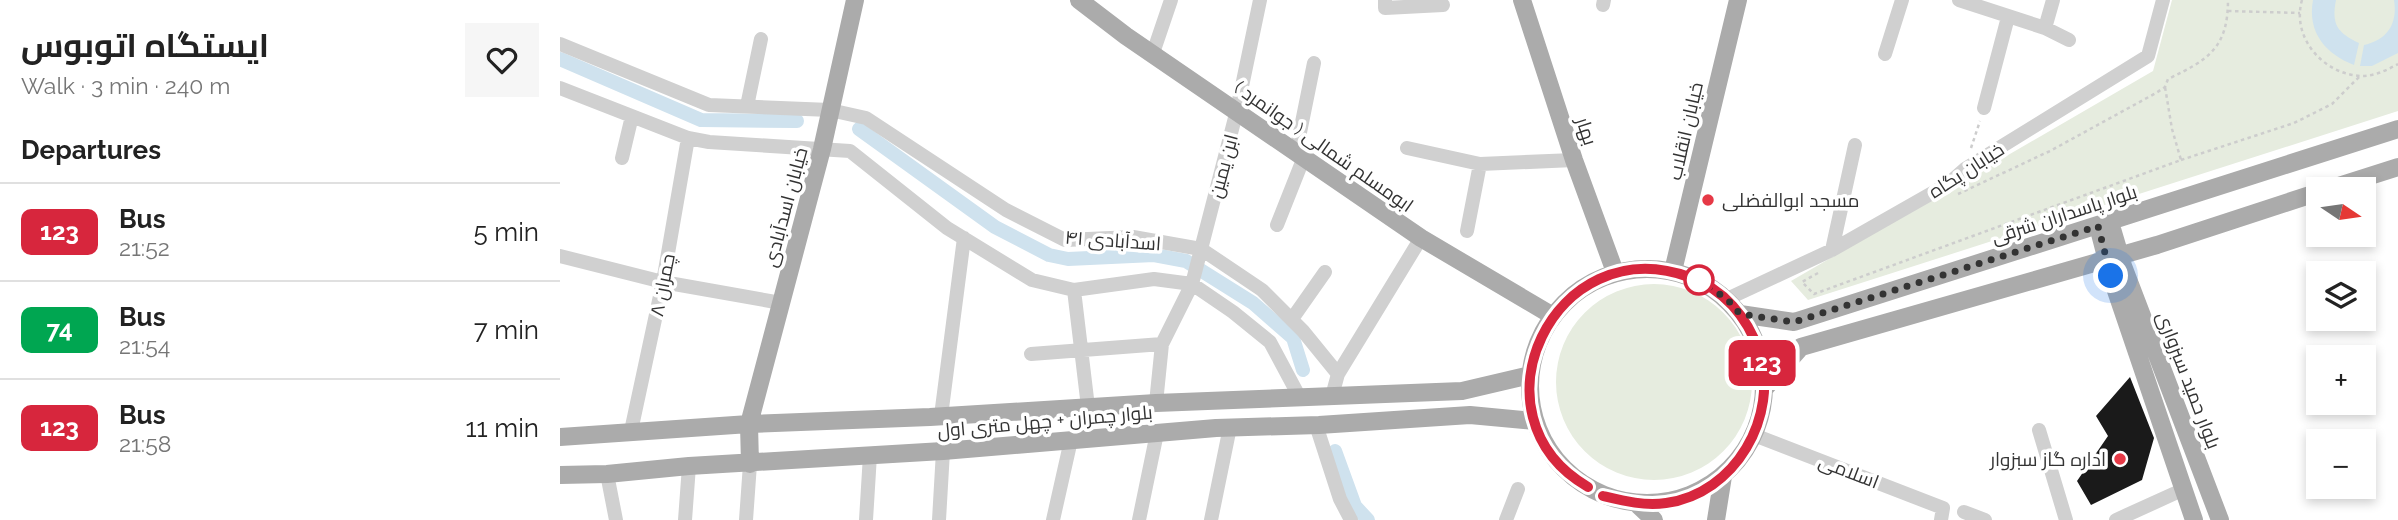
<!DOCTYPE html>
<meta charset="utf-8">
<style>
:root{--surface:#fff;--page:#f6f6f6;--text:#222;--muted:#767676;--line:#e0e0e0}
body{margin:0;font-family:Raleway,Cairo,sans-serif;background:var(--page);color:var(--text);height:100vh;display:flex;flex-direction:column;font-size:26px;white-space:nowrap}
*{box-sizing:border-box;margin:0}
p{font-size:23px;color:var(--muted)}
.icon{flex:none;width:38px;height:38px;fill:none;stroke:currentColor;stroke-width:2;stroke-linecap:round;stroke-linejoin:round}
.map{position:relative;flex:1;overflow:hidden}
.sheet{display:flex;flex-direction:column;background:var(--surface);width:560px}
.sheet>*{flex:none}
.badge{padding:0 14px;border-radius:10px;font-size:24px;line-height:46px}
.needle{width:46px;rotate:103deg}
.fabs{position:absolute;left:1746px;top:177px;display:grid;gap:14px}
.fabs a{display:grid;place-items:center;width:70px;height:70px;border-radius:0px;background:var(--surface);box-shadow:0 4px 10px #0003;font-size:35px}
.you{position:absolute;width:35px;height:35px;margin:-18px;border:5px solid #fff;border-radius:50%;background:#1a73e8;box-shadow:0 0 0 10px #1a73e833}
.map>.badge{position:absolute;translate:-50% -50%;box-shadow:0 0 0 4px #fff}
h2{padding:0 21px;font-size:26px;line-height:63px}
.round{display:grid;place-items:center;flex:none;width:74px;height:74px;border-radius:0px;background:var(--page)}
.overview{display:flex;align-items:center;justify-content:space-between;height:119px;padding:0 21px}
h1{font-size:33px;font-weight:700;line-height:52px}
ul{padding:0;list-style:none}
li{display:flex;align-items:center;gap:21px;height:98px;padding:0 21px;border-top:2px solid var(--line)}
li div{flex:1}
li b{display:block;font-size:26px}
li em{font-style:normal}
li .badge{min-width:77px;font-weight:700;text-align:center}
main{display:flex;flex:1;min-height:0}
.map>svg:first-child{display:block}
.green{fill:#e6ecdf}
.water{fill:#cfe2ee}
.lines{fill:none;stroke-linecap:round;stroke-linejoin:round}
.canal{stroke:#cfe2ee;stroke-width:14}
.building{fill:#1a1a1a}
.path{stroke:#cdcdcd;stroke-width:2.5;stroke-dasharray:3.5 3.5;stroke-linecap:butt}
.minor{stroke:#d0d0d0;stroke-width:14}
.major{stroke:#ababab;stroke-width:18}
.line-casing{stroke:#fff;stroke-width:16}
.line{stroke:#d7263d;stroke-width:10}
.walk{stroke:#333;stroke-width:7;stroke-dasharray:0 12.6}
.poi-dot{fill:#e63946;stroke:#fff;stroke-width:2.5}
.stop-dot{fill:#fff;stroke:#d7263d;stroke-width:3.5}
.labels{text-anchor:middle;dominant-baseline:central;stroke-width:7;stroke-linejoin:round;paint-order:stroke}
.street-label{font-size:19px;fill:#333;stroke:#fff}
.poi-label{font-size:19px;fill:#333;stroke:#fff;text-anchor:start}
</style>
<main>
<section class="sheet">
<div class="overview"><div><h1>ایستگاه اتوبوس</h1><p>Walk · 3 min · 240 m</p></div><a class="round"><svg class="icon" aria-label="heart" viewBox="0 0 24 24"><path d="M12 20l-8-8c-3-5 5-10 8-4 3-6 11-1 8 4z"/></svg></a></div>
<h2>Departures</h2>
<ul>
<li><span class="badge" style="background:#d7263d;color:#fff">123</span><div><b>Bus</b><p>21:52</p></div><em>5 min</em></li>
<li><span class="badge" style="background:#00a651;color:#fff">74</span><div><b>Bus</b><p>21:54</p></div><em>7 min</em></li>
<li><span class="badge" style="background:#d7263d;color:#fff">123</span><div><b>Bus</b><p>21:58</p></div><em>11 min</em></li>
</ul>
</section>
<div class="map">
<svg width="1838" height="520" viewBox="0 0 1838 520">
<rect width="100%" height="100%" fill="#fff"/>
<!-- green -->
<path class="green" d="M 1612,0 L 1838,0 L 1838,111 L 1248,300 L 1231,281 L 1593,71 Z
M996 382a98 98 0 1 1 196 0a98 98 0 1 1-196 0Z"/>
<!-- water -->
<path class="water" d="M 1753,0 L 1776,0 C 1771,25 1778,33 1799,43 L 1794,65 C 1766,54 1747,33 1753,0 Z
M 1834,0 L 1838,0 L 1838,53 L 1812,66 L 1800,66 L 1804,45 C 1827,40 1838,24 1834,0 Z"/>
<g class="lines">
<!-- canal -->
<path class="canal" d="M 0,59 L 141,120 L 237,121
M 299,129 L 435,227 L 489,255 L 508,259 L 594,255 L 626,261 L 693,303 L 733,338 L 743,370
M 775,451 L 795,506 L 808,520"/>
</g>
<!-- building -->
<path class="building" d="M 1570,377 L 1594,438 L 1582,480 L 1531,505 L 1517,481 L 1548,436 L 1536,416 Z"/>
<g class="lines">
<!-- path -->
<path class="path" d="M 1742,0 C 1731,38 1764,75 1802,76 C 1815,76 1827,70 1838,64
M 1668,11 L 1740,13
M 1411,148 L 1420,121
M 1621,160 L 1734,123 L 1772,104 L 1801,75
M 1398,194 L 1490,151 L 1596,93 L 1605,87 L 1608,79 C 1648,60 1668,48 1668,0
M 1258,273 L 1242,282 L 1254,294 L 1621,160 L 1612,129 L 1605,87"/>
<!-- minor -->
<path class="minor" d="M 825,0 L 825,8 L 883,5
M 1399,0 L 1485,28 L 1509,40
M 1043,5 L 1044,0
M 1485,28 L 1493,0
M 0,44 L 149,105 L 270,110 L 306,118 L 446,210 L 505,240 L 573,237 L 641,249 L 702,290 L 743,331 L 778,374
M 593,53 L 611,0
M 1325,54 L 1342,0
M 0,88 L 128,138 L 149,142 L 290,151 L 387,228 L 472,280 L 514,290 L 594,279 L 632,284 L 673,312 L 710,342 L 740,398
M 187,106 L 201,39
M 1424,108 L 1448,17
M 847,148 L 920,164 L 1014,160
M 736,152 L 754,63
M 62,158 L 72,116
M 717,225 L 744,157
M 907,231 L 920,164
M 1272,250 L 1295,145
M 0,256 L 103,282 L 221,303
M 514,290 L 528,407
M 1167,299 L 1272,250 L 1388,184 L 1405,169 L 1588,56 L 1603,0
M 732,319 L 765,272
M 471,354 L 602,344
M 772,396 L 778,374 L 861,238
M 596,403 L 602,344 L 632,284 L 677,110 L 700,0
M 381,416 L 404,238
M 756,425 L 780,499 L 791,520
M 1479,430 L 1506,520
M 71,431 L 103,282 L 128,138
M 1194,435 L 1383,508 L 1381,520
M 47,474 L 56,520
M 1404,512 L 1425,520
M 125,520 L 129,466
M 186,520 L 190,464
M 306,520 L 310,455
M 379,520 L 383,451
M 493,520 L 511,440
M 579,520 L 597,433
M 651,520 L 670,427
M 946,520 L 958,489
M 1556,520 L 1622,490"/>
<!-- major -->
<path class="major" d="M 519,0 L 566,36 L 861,238 L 993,316
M 962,0 L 1014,160 L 1055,272
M 1769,189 L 1838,167
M 1550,222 L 1563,266 L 1660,520
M 1538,226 L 1551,276 L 1634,520
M970 386a117 117 0 1 1 234 0a117 117 0 1 1-234 0Z
M 1113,271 L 1178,0
M 1180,314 L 1234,322 L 1838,129
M 1205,388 L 1241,347 L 1597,245 L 1759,192
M 0,437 L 189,424 L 370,417 L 596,403 L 902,391 L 970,375
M 190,464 L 189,424 L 262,149 L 295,0
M 0,475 L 47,474 L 129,466 L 383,451 L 656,428 L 759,425 L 910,415 L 974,421
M 1077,504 L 1094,520
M 1156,520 L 1163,476"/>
</g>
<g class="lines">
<!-- line casing -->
<g class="line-casing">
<path id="line" d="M 1028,487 C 905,416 994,228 1129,277 C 1164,289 1187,317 1199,351 C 1220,416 1175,494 1106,503 C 1084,506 1064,501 1043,496"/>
</g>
<!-- line -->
<use href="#line" class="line"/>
<!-- walk -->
<path class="walk" d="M 1139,280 L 1167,299 L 1180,314 L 1234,322 L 1538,226 L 1551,276"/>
</g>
<!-- markers -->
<g class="poi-dot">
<circle cx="1148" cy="200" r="7"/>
<circle cx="1560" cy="459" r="7"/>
</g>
<circle class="stop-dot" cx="1139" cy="280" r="14"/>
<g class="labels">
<!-- street labels -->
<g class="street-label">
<text transform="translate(1027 131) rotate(72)">بهار</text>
<text transform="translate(1125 131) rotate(-77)">خیابان انقلاب</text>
<text transform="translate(764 146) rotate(35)">ابومسلم شمالی ( جوانمرد )</text>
<text transform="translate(663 166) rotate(-75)">ابن یمین</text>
<text transform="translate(1406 170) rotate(-33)">خیابان پگاه</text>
<text transform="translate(225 207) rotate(-75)">خیابان اسدآبادی</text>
<text transform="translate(1504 214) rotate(-18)">بلوار پاسداران شرقی</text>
<text transform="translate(553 240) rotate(4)">اسدآبادی ۴۱</text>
<text transform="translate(102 285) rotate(-79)">چمران ۸</text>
<text transform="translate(1629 380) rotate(69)">بلوار حمید سبزواری</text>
<text transform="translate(485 421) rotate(-5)">بلوار چمران + چهل متری اول</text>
<text transform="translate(1289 471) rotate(21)">اسلامی</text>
</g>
<!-- poi labels -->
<g class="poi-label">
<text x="1162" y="200">مسجد ابوالفضلی</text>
<text x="1546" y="459" text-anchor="end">اداره گاز سبزوار</text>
</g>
</g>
</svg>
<div class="fabs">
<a><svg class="needle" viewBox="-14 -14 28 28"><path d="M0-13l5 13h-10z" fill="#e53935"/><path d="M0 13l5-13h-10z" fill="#767676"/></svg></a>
<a><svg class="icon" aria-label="layers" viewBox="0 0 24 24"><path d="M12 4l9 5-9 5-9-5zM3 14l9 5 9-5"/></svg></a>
<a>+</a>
<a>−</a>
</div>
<div class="you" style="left:1551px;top:276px"></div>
<b class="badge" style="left:1202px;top:363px;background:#d7263d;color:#fff">123</b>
</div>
</main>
